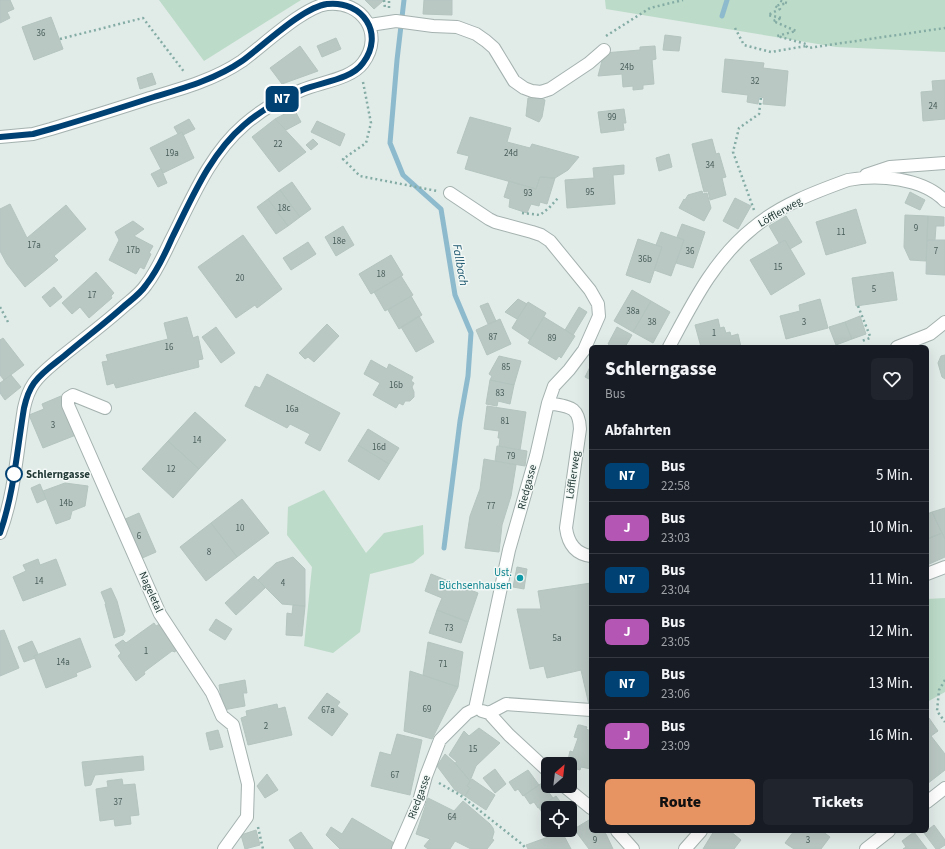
<!DOCTYPE html>
<html lang="de">
<meta charset="utf-8">
<style>
:root{--surface:#171b24;--page:#20242c;--text:#f1f3f6;--muted:#9ea1a6;--line:#363941;--accent:#e89462}
body{margin:0;font-family:"Source Sans 3",sans-serif;background:var(--page);color:var(--text);height:100vh;display:flex;flex-direction:column;font-size:15px;white-space:nowrap}
*{box-sizing:border-box;margin:0}
p{font-size:13px;color:var(--muted)}
.icon{flex:none;width:22px;height:22px;fill:none;stroke:currentColor;stroke-width:2;stroke-linecap:round;stroke-linejoin:round}
.map{position:relative;flex:1;overflow:hidden}
.sheet{position:absolute;left:589px;top:345px;width:340px;height:488px;display:flex;flex-direction:column;background:var(--surface);border-radius:6px;box-shadow:0 4px 16px #0002}
.sheet>*{flex:none}
.badge{padding:0 8px;border-radius:6px;font-size:14px;line-height:26px}
.needle{width:26px;rotate:28deg}
.controls{position:absolute;left:541px;top:757px;display:grid;gap:8px}
.controls a{display:grid;place-items:center;width:36px;height:36px;border-radius:6px;background:var(--surface);box-shadow:0 4px 16px #0002;font-size:20px}
.map>.badge{position:absolute;translate:-50% -50%;box-shadow:0 0 0 2px #fff}
h2{padding:0 16px;font-size:15px;line-height:36px}
.round{display:grid;place-items:center;flex:none;width:42px;height:42px;border-radius:6px;background:var(--page)}
.headline{display:flex;align-items:center;justify-content:space-between;height:68px;padding:0 16px}
h1{font-size:19px;font-weight:800;line-height:30px}
.cta{display:flex;gap:8px;margin-top:auto;padding:8px 16px}
.cta a{flex:1;height:46px;border-radius:6px;background:var(--accent);color:#111;font-size:16px;font-weight:800;line-height:46px;text-align:center}
.cta a+a{background:var(--page);color:var(--text)}
ul{padding:0;list-style:none}
li{display:flex;align-items:center;gap:12px;height:52px;padding:0 16px;border-top:1px solid var(--line)}
li div{flex:1}
li b{display:block;font-size:15px}
li em{font-style:normal}
li .badge{min-width:44px;font-weight:700;text-align:center}
.map>svg:first-child{display:block}
.green{fill:#bcdbc8}
.lines{fill:none;stroke-linecap:round;stroke-linejoin:round}
.stream{stroke:#8dbacc;stroke-width:5}
.building{fill:#bac8c4;stroke:#b4c4bf}
.minor-casing{stroke:#a4b2af;stroke-width:14}
.path{stroke:#84aca5;stroke-width:2.5;stroke-dasharray:2 3;stroke-linecap:butt}
.minor{stroke:#fff;stroke-width:12}
.line-casing{stroke:#fff;stroke-width:9}
.line{stroke:#004173;stroke-width:6}
.stop-dot{fill:#fff;stroke:#004173;stroke-width:2}
.culture-dot{fill:#0f9aa8;stroke:#f2f8f5;stroke-width:1.5}
.labels{text-anchor:middle;dominant-baseline:central;stroke-width:3;stroke-linejoin:round;paint-order:stroke}
.number-label{font-size:9px;fill:#495e5a}
.street-label{font-size:11px;fill:#233a37;stroke:#f2f8f5}
.stop-label{font-size:11px;font-weight:bold;fill:#233a37;stroke:#f2f8f5;text-anchor:start}
.culture-label{font-size:11px;fill:#0d838f;stroke:#f2f8f5;text-anchor:end}
.water-label{font-size:12px;font-style:italic;fill:#215a72;stroke:#f2f8f5}
</style>
<div class="map">
<svg width="945" height="849" viewBox="0 0 945 849">
<rect width="100%" height="100%" fill="#e1ebe8"/>
<!-- green -->
<path class="green" d="M 159,0 L 301,0 L 204,61 Z
M 605,0 L 945,0 L 945,52 L 836,47 L 606,9 Z
M 324,490 L 366,553 L 384,533 L 423,525 L 424,554 L 413,563 L 370,574 L 360,632 L 333,653 L 304,646 L 312,567 L 287,535 L 288,507 Z
M 945,598 L 945,692 L 927,702 L 927,599 Z"/>
<g class="lines">
<!-- stream -->
<path class="stream" d="M 404,0 L 397,60 L 390,143 L 403,175 L 441,209 L 455,295 L 471,333 L 468,376 L 460,421 L 444,548
M 722,16 L 727,0"/>
</g>
<!-- building -->
<path class="building" d="M 0,0 L 10,0 L 14,9 L 7,12 L 10,18 L 0,23 Z
M 365,0 L 382,0 L 383,1 L 374,9 Z
M 424,0 L 452,0 L 452,15 L 423,14 Z
M 51,17 L 63,49 L 34,60 L 22,27 Z
M 665,35 L 681,37 L 679,51 L 663,50 Z
M 336,38 L 341,49 L 322,57 L 317,46 Z
M 300,46 L 318,71 L 282,84 L 270,68 Z
M 655,46 L 656,59 L 652,60 L 654,84 L 643,85 L 643,89 L 633,90 L 633,86 L 623,87 L 622,74 L 598,76 L 604,53 L 640,50 L 640,47 Z
M 725,59 L 764,63 L 763,68 L 788,71 L 785,106 L 763,104 L 764,98 L 761,97 L 759,97 L 758,104 L 747,102 L 748,95 L 722,92 Z
M 152,73 L 156,84 L 140,89 L 137,78 Z
M 945,80 L 945,119 L 923,121 L 921,92 L 933,91 L 932,81 Z
M 542,97 L 542,99 L 545,100 L 542,117 L 539,122 L 526,116 L 528,98 Z
M 294,109 L 301,122 L 286,130 L 275,119 Z
M 624,109 L 626,123 L 623,123 L 624,130 L 601,133 L 598,112 Z
M 470,117 L 511,128 L 507,142 L 530,148 L 532,144 L 579,157 L 568,170 L 555,178 L 540,177 L 536,189 L 465,169 L 469,156 L 457,153 Z
M 189,119 L 195,129 L 183,135 L 182,132 L 178,134 L 174,127 Z
M 275,119 L 306,152 L 279,172 L 252,137 Z
M 317,121 L 345,134 L 340,146 L 311,132 Z
M 182,132 L 194,158 L 163,173 L 150,148 Z
M 313,139 L 318,144 L 311,150 L 306,145 Z
M 712,139 L 716,154 L 719,153 L 726,177 L 722,178 L 726,195 L 710,200 L 708,191 L 704,192 L 692,144 Z
M 669,154 L 672,167 L 659,171 L 656,158 Z
M 624,165 L 624,174 L 613,175 L 615,204 L 567,208 L 565,180 L 594,178 L 593,168 Z
M 161,169 L 167,183 L 158,187 L 151,174 Z
M 540,177 L 555,178 L 547,204 L 540,202 L 539,206 L 531,204 L 527,213 L 509,207 L 510,199 L 504,197 L 509,181 L 536,189 Z
M 292,182 L 311,209 L 300,217 L 280,190 Z
M 280,190 L 300,217 L 288,226 L 268,199 Z
M 702,191 L 703,194 L 707,193 L 711,208 L 704,221 L 679,208 L 684,199 L 685,200 L 688,195 Z
M 910,192 L 925,200 L 920,210 L 905,203 Z
M 735,198 L 751,206 L 738,229 L 723,221 Z
M 268,199 L 288,226 L 276,234 L 257,207 Z
M 10,204 L 27,238 L 66,205 L 86,229 L 54,256 L 58,260 L 25,287 L 7,264 L 0,251 L 0,209 Z
M 856,209 L 866,243 L 826,255 L 816,222 Z
M 905,215 L 928,216 L 926,261 L 910,260 L 904,247 Z
M 786,216 L 802,242 L 790,249 L 785,240 L 779,243 L 769,226 Z
M 928,216 L 944,217 L 944,226 L 936,226 L 935,240 L 927,240 Z
M 133,221 L 144,229 L 134,236 L 153,246 L 149,253 L 151,254 L 144,269 L 140,267 L 136,274 L 109,260 L 119,240 L 115,232 Z
M 682,224 L 705,232 L 693,268 L 676,263 L 684,240 L 677,237 Z
M 343,226 L 354,245 L 336,256 L 325,237 Z
M 661,232 L 684,240 L 671,276 L 654,270 L 662,247 L 656,245 Z
M 243,235 L 282,289 L 257,308 L 255,305 L 236,318 L 198,267 Z
M 638,239 L 662,247 L 650,283 L 626,275 Z
M 785,240 L 805,274 L 771,295 L 750,260 Z
M 927,240 L 945,240 L 945,275 L 926,274 Z
M 308,242 L 316,254 L 291,270 L 283,258 Z
M 391,255 L 403,275 L 371,294 L 359,274 Z
M 96,272 L 114,293 L 111,296 L 112,298 L 89,318 L 80,307 L 72,314 L 62,303 Z
M 893,272 L 897,300 L 856,306 L 852,278 Z
M 401,276 L 413,295 L 385,311 L 374,292 Z
M 54,287 L 62,297 L 50,307 L 42,297 Z
M 632,290 L 651,301 L 633,332 L 614,321 Z
M 411,296 L 422,315 L 399,329 L 388,310 Z
M 518,299 L 527,304 L 517,319 L 505,312 Z
M 820,299 L 828,328 L 786,339 L 780,316 L 800,311 L 799,305 Z
M 651,301 L 670,312 L 653,343 L 633,332 Z
M 528,302 L 546,313 L 530,340 L 512,328 Z
M 488,303 L 496,321 L 488,324 L 480,306 Z
M 579,307 L 587,312 L 573,335 L 565,330 Z
M 419,316 L 434,342 L 416,352 L 401,327 Z
M 860,316 L 866,334 L 852,339 L 845,322 Z
M 187,317 L 193,338 L 198,336 L 203,359 L 198,360 L 199,367 L 116,388 L 114,383 L 107,385 L 102,362 L 108,361 L 106,355 L 168,339 L 164,323 Z
M 544,317 L 575,336 L 561,358 L 559,356 L 556,360 L 528,343 Z
M 500,319 L 511,344 L 487,355 L 476,330 Z
M 718,319 L 720,328 L 724,327 L 726,333 L 730,332 L 731,336 L 738,334 L 741,347 L 701,347 L 695,325 Z
M 845,322 L 852,339 L 836,345 L 829,327 Z
M 327,324 L 339,336 L 314,362 L 308,357 L 305,359 L 299,353 Z
M 216,327 L 235,353 L 221,363 L 202,337 Z
M 617,327 L 632,335 L 625,347 L 613,347 L 608,344 Z
M 3,338 L 24,365 L 4,380 L 0,375 L 0,340 Z
M 945,355 L 945,379 L 942,377 L 938,363 L 941,356 Z
M 499,356 L 521,361 L 514,385 L 490,380 L 492,376 L 489,374 Z
M 371,360 L 387,369 L 389,364 L 413,377 L 411,381 L 414,383 L 412,387 L 414,392 L 414,397 L 410,401 L 405,401 L 403,405 L 399,403 L 396,408 L 373,395 L 380,383 L 364,374 Z
M 591,365 L 591,380 L 585,377 Z
M 267,374 L 340,413 L 320,451 L 305,443 L 310,434 L 290,424 L 287,428 L 245,406 L 255,386 L 260,388 Z
M 11,375 L 21,387 L 5,400 L 0,393 L 0,383 Z
M 490,380 L 514,385 L 510,404 L 498,401 L 497,406 L 486,404 Z
M 61,396 L 76,435 L 43,448 L 29,415 L 44,409 L 42,404 Z
M 487,406 L 526,412 L 520,450 L 499,446 L 500,438 L 498,438 L 499,431 L 484,429 Z
M 195,412 L 226,440 L 199,469 L 168,441 Z
M 368,429 L 399,448 L 389,464 L 358,445 Z
M 168,441 L 199,469 L 173,498 L 142,469 Z
M 358,445 L 389,464 L 379,480 L 348,461 Z
M 497,446 L 527,451 L 525,466 L 495,461 Z
M 484,459 L 516,465 L 511,496 L 502,525 L 499,552 L 465,548 L 470,516 L 480,489 Z
M 65,483 L 88,486 L 85,506 L 72,511 L 70,519 L 56,524 L 43,491 Z
M 40,484 L 46,499 L 37,503 L 31,488 Z
M 242,499 L 269,533 L 237,557 L 211,523 Z
M 945,508 L 945,539 L 932,512 Z
M 932,512 L 942,533 L 927,539 L 927,514 Z
M 139,513 L 156,552 L 140,559 L 123,520 Z
M 211,523 L 237,557 L 206,581 L 180,547 Z
M 942,533 L 945,539 L 945,557 L 927,565 L 927,539 Z
M 293,557 L 305,569 L 305,606 L 282,604 L 258,580 L 276,563 Z
M 38,559 L 40,565 L 56,559 L 66,585 L 23,601 L 13,577 L 26,571 L 23,565 Z
M 517,567 L 527,569 L 524,589 L 513,587 Z
M 431,574 L 478,593 L 468,622 L 437,610 L 442,598 L 425,591 Z
M 254,576 L 265,588 L 236,615 L 225,603 Z
M 591,583 L 591,705 L 589,705 L 581,670 L 547,678 L 544,666 L 530,669 L 517,609 L 541,609 L 538,591 Z
M 111,588 L 117,601 L 125,631 L 123,635 L 114,638 L 105,604 L 106,604 L 101,592 Z
M 293,605 L 305,606 L 302,636 L 286,635 L 287,613 L 292,614 Z
M 437,610 L 468,622 L 461,643 L 429,633 Z
M 216,619 L 232,629 L 225,640 L 209,630 Z
M 154,623 L 156,626 L 160,624 L 178,644 L 175,652 L 172,651 L 144,672 L 145,674 L 136,681 L 118,656 L 121,653 L 115,645 L 123,640 L 126,643 Z
M 4,630 L 19,668 L 0,676 L 0,631 Z
M 80,638 L 91,667 L 76,673 L 77,676 L 46,688 L 34,656 Z
M 32,641 L 38,654 L 34,656 L 35,658 L 24,662 L 18,647 Z
M 428,642 L 463,652 L 458,687 L 423,675 Z
M 410,671 L 458,687 L 432,739 L 404,731 Z
M 245,680 L 247,693 L 243,693 L 245,706 L 223,710 L 219,685 Z
M 327,693 L 340,702 L 337,706 L 348,714 L 332,736 L 308,718 Z
M 277,704 L 278,709 L 285,707 L 292,735 L 248,745 L 241,718 L 247,716 L 246,711 Z
M 929,718 L 938,731 L 931,736 L 945,754 L 945,770 L 927,784 L 927,720 Z
M 578,725 L 580,725 L 587,727 L 586,729 L 591,731 L 591,769 L 581,767 L 580,770 L 570,767 L 570,764 L 567,764 L 570,751 L 573,752 L 578,738 L 574,737 Z
M 479,728 L 500,743 L 476,766 L 470,781 L 455,763 L 457,762 L 449,755 L 464,731 L 469,736 Z
M 218,730 L 223,747 L 210,750 L 206,733 Z
M 397,734 L 422,740 L 410,795 L 371,786 L 380,752 L 391,755 Z
M 445,754 L 455,763 L 470,781 L 467,786 L 470,788 L 465,796 L 455,790 L 437,766 Z
M 143,756 L 144,770 L 95,775 L 91,785 L 85,786 L 82,762 Z
M 495,769 L 506,784 L 495,793 L 483,778 Z
M 528,770 L 539,785 L 523,796 L 518,789 L 515,791 L 509,782 Z
M 267,774 L 278,790 L 265,798 L 257,786 Z
M 122,779 L 123,785 L 135,784 L 139,815 L 130,816 L 131,824 L 115,826 L 114,819 L 100,821 L 96,789 L 108,787 L 107,781 Z
M 472,779 L 495,795 L 486,810 L 465,796 L 470,788 L 467,786 Z
M 542,783 L 553,798 L 538,808 L 534,802 L 530,804 L 524,795 Z
M 556,796 L 565,808 L 548,808 L 548,815 L 545,817 L 539,808 Z
M 428,798 L 454,811 L 463,801 L 490,824 L 493,828 L 494,832 L 492,839 L 494,840 L 487,849 L 471,849 L 455,841 L 450,849 L 428,849 L 424,846 L 430,839 L 416,834 Z
M 352,818 L 396,844 L 394,849 L 340,849 L 326,835 L 331,827 L 342,834 Z
M 589,820 L 591,822 L 591,831 L 602,831 L 606,834 L 613,849 L 589,849 L 574,829 Z
M 934,825 L 945,840 L 945,845 L 939,849 L 936,849 L 924,833 Z
M 256,830 L 260,845 L 245,849 L 241,835 Z
M 714,831 L 730,831 L 741,840 L 734,849 L 703,849 Z
M 794,831 L 822,831 L 830,837 L 821,849 L 794,849 L 785,843 Z
M 301,832 L 313,849 L 295,849 L 289,840 Z
M 562,832 L 571,849 L 528,849 L 526,845 Z
M 914,832 L 927,849 L 903,849 L 906,847 L 902,841 Z"/>
<g class="lines">
<!-- minor casing -->
<g class="minor-casing">
<path id="minor" d="M 370,25 L 396,21 L 433,26 L 457,27 L 476,34 L 486,41 L 494,48 L 514,81 L 524,88 L 532,91 L 541,92 L 550,89 L 589,63 L 604,50
M 0,137 L 33,134 L 51,129 C 84,119 117,109 150,98 C 181,89 214,80 242,61 C 263,46 303,7 327,4 C 362,0 385,34 363,63 C 351,79 321,82 302,90 C 282,98 261,110 244,125 C 209,155 191,201 170,242 C 163,257 156,272 146,285 C 140,294 131,300 123,307 C 103,325 81,341 60,358 C 51,366 41,373 34,383 C 29,390 26,399 24,408 C 17,450 15,493 0,533
M 866,175 L 890,167 L 945,163
M 450,193 L 489,219 L 495,222 L 532,232 L 541,235 L 550,241 L 590,290 L 598,304 L 599,316 L 584,350 L 569,370 L 554,386 L 548,403 L 536,456 L 509,550 L 475,709
M 669,347 C 692,304 714,259 753,228 C 780,205 815,192 848,180 C 878,174 923,178 945,201
M 897,347 L 930,334 L 945,322
M 548,403 C 568,407 579,405 580,429 L 566,528 C 568,543 575,554 591,556
M 105,408 L 73,395 L 68,398 L 68,405 L 160,614 L 212,693 L 222,716 L 233,725 L 248,784 L 247,817 L 224,849
M 927,574 L 945,567
M 482,711 L 489,713 L 509,735 L 548,771
M 489,713 L 506,704 L 591,710
M 564,786 L 591,808
M 927,802 L 945,788
M 617,831 L 633,849
M 398,849 L 419,801 L 426,776 L 440,740 L 467,713 L 475,709
M 685,849 L 701,831
M 866,849 L 889,831"/>
</g>
<!-- path -->
<path class="path" d="M 384,0 L 385,8
M 389,8 L 389,0
M 735,28 L 744,45 L 771,52 L 806,46 L 806,44 L 777,36 L 796,31 L 773,21 L 782,18 L 768,15 L 780,9 L 775,6 L 787,3 L 778,0
M 606,36 L 650,8 L 683,0
M 60,39 L 143,18 L 185,73
M 806,46 L 808,48 L 945,28
M 363,82 L 371,123 L 366,143 L 343,159 L 360,176 L 437,191
M 754,210 L 733,152 L 739,128 L 759,114 L 761,97
M 522,213 L 540,215 L 549,208 L 558,198
M 858,306 L 870,336 L 870,338 L 862,341
M 0,307 L 8,322
M 945,680 L 939,690 L 937,711 L 945,722
M 439,783 L 460,795 L 523,845 L 526,849
M 258,827 L 263,849"/>
<!-- minor -->
<use href="#minor" class="minor"/>
</g>
<g class="lines">
<!-- line casing -->
<g class="line-casing">
<path id="line" d="M 0,137 L 33,134 L 51,129 C 86,119 120,108 154,97 C 184,88 216,79 242,61 C 263,46 303,7 327,4 C 363,0 385,34 363,63 C 351,80 321,82 302,90 C 282,99 261,110 244,125 C 210,154 192,198 172,238 C 165,254 157,271 146,285 C 140,294 131,300 123,307 C 104,324 84,339 64,356 C 54,364 42,372 34,383 C 29,390 26,399 24,408 C 17,450 14,493 0,533"/>
</g>
<!-- line -->
<use href="#line" class="line"/>
</g>
<!-- markers -->
<circle class="stop-dot" cx="14" cy="474" r="8"/>
<circle class="culture-dot" cx="520" cy="578" r="4"/>
<g class="labels">
<!-- number labels -->
<g class="number-label">
<text x="41" y="33">36</text>
<text x="627" y="67">24b</text>
<text x="755" y="81">32</text>
<text x="933" y="106">24</text>
<text x="612" y="117">99</text>
<text x="278" y="144">22</text>
<text x="172" y="153">19a</text>
<text x="511" y="153">24d</text>
<text x="710" y="165">34</text>
<text x="590" y="192">95</text>
<text x="528" y="193">93</text>
<text x="284" y="208">18c</text>
<text x="916" y="228">9</text>
<text x="841" y="232">11</text>
<text x="339" y="241">18e</text>
<text x="34" y="245">17a</text>
<text x="133" y="250">17b</text>
<text x="690" y="251">36</text>
<text x="936" y="251">7</text>
<text x="645" y="259">36b</text>
<text x="778" y="267">15</text>
<text x="381" y="274">18</text>
<text x="240" y="278">20</text>
<text x="874" y="289">5</text>
<text x="92" y="295">17</text>
<text x="633" y="311">38a</text>
<text x="652" y="322">38</text>
<text x="804" y="322">3</text>
<text x="714" y="333">1</text>
<text x="493" y="337">87</text>
<text x="552" y="338">89</text>
<text x="169" y="347">16</text>
<text x="506" y="367">85</text>
<text x="396" y="385">16b</text>
<text x="500" y="393">83</text>
<text x="292" y="409">16a</text>
<text x="505" y="421">81</text>
<text x="53" y="425">3</text>
<text x="197" y="440">14</text>
<text x="379" y="447">16d</text>
<text x="511" y="456">79</text>
<text x="171" y="469">12</text>
<text x="66" y="503">14b</text>
<text x="491" y="506">77</text>
<text x="240" y="528">10</text>
<text x="139" y="536">6</text>
<text x="209" y="552">8</text>
<text x="39" y="581">14</text>
<text x="283" y="583">4</text>
<text x="449" y="628">73</text>
<text x="557" y="638">5a</text>
<text x="146" y="651">1</text>
<text x="63" y="662">14a</text>
<text x="443" y="664">71</text>
<text x="427" y="709">69</text>
<text x="328" y="710">67a</text>
<text x="266" y="726">2</text>
<text x="473" y="749">15</text>
<text x="395" y="775">67</text>
<text x="118" y="802">37</text>
<text x="452" y="817">64</text>
<text x="595" y="840">9</text>
<text x="808" y="840">3</text>
</g>
<!-- street labels -->
<g class="street-label">
<text transform="translate(780 212) rotate(-30)">Löfflerweg</text>
<text transform="translate(573 475) rotate(-82)">Löfflerweg</text>
<text transform="translate(527 487) rotate(-75)">Riedgasse</text>
<text transform="translate(151 592) rotate(66)">Nageletal</text>
<text transform="translate(419 797) rotate(-70)">Riedgasse</text>
</g>
<!-- stop labels -->
<g class="stop-label">
<text x="26" y="474">Schlerngasse</text>
</g>
<!-- culture labels -->
<g class="culture-label">
<text x="512" y="572">Ust.<tspan x="512" dy="13">Büchsenhausen</tspan></text>
</g>
<!-- water labels -->
<g class="water-label">
<text transform="translate(460 265) rotate(80)">Fallbach</text>
</g>
</g>
</svg>
<div class="controls">
<a><svg class="needle" viewBox="-14 -14 28 28"><path d="M0-13l5 13h-10z" fill="#e53935"/><path d="M0 13l5-13h-10z" fill="#9ea1a6"/></svg></a>
<a><svg class="icon" aria-label="locate" viewBox="0 0 24 24"><circle cx="12" cy="12" r="6"/><path d="M12 2v4M12 18v4M2 12h4M18 12h4"/></svg></a>
</div>
<b class="badge" style="left:282px;top:99px;background:#004173;color:#fff">N7</b>
<section class="sheet">
<div class="headline"><div><h1>Schlerngasse</h1><p>Bus</p></div><a class="round"><svg class="icon" aria-label="heart" viewBox="0 0 24 24"><path d="M12 20l-8-8c-3-5 5-10 8-4 3-6 11-1 8 4z"/></svg></a></div>
<h2>Abfahrten</h2>
<ul>
<li><span class="badge" style="background:#004173;color:#fff">N7</span><div><b>Bus</b><p>22:58</p></div><em>5 Min.</em></li>
<li><span class="badge" style="background:#b457b4;color:#fff">J</span><div><b>Bus</b><p>23:03</p></div><em>10 Min.</em></li>
<li><span class="badge" style="background:#004173;color:#fff">N7</span><div><b>Bus</b><p>23:04</p></div><em>11 Min.</em></li>
<li><span class="badge" style="background:#b457b4;color:#fff">J</span><div><b>Bus</b><p>23:05</p></div><em>12 Min.</em></li>
<li><span class="badge" style="background:#004173;color:#fff">N7</span><div><b>Bus</b><p>23:06</p></div><em>13 Min.</em></li>
<li><span class="badge" style="background:#b457b4;color:#fff">J</span><div><b>Bus</b><p>23:09</p></div><em>16 Min.</em></li>
</ul>
<div class="cta"><a>Route</a><a>Tickets</a></div>
</section>
</div>
